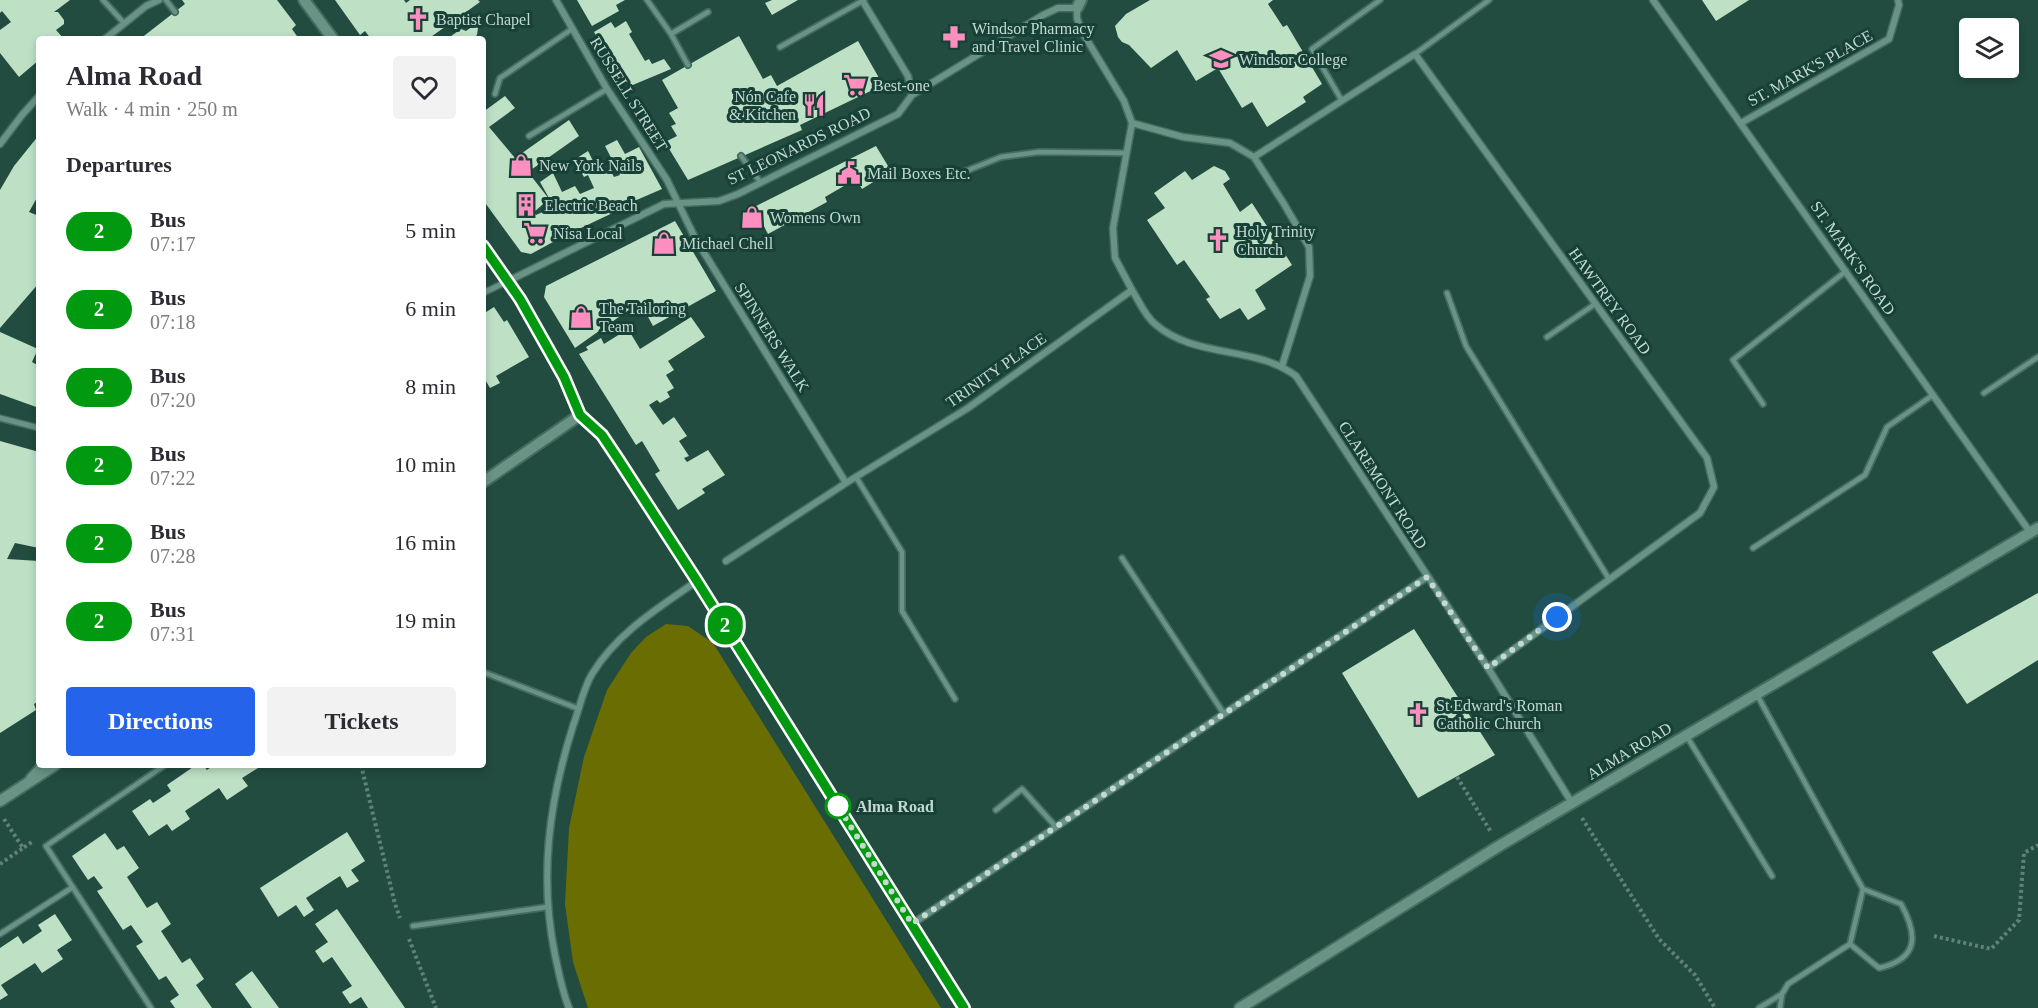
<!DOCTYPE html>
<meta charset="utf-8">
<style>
:root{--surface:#fff;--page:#f2f2f3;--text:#2b2b33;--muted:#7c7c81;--accent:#2563eb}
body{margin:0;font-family:"Times New Roman",serif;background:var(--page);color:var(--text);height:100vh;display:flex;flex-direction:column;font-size:22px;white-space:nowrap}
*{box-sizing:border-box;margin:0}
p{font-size:20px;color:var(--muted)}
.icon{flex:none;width:33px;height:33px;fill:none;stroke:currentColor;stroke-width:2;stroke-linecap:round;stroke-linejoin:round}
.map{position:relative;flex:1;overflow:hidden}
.drawer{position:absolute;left:36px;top:36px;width:450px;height:732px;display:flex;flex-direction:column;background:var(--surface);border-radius:6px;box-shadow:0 3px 9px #0003}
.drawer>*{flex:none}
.badge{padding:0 12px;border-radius:20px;font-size:21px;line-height:39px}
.controls{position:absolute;left:1959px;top:18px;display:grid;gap:12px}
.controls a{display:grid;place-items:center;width:60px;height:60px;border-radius:6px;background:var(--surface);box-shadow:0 3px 9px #0003;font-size:30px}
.you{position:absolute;width:30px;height:30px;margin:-15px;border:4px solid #fff;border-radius:50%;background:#1a73e8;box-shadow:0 0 0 9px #1a73e833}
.map>.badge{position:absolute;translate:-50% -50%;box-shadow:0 0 0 3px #fff}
h2{padding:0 30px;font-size:22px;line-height:54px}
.round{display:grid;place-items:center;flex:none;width:63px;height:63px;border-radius:6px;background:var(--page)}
.headline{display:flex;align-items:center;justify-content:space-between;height:102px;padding:0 30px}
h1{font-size:28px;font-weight:700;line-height:45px}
.primary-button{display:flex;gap:12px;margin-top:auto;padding:12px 30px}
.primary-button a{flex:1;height:69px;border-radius:6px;background:var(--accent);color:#fff;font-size:24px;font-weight:700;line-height:69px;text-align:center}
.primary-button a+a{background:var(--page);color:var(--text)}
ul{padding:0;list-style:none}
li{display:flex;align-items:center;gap:18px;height:78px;padding:0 30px}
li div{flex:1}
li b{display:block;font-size:22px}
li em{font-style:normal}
li .badge{min-width:66px;font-weight:700;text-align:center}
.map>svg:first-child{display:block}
.green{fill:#6a6e02}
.building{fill:#bee1c6}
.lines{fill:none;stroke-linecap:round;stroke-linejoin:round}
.service-casing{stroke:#456b61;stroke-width:8}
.pedestrian-casing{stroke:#456b61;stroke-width:8}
.minor-casing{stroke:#456b61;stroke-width:9}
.tertiary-casing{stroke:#456b61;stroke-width:14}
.path{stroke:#608278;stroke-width:4;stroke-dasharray:3 3;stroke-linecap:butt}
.service{stroke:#689385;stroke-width:4.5}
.pedestrian{stroke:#689385;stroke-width:5}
.minor{stroke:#689385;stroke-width:6}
.tertiary{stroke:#689385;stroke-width:10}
.line-casing{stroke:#fff;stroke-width:14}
.line{stroke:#00990f;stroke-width:9}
.walk{stroke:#c3d9d1;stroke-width:6;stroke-dasharray:0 10.8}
.stop-dot{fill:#fff;stroke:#00990f;stroke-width:3}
.labels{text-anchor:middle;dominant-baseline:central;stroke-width:6;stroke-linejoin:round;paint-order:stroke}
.poi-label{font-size:16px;fill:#c3d9d1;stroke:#174136;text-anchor:start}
.street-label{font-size:16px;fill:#c3d9d1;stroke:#174136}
.stop-label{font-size:16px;font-weight:bold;fill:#c3d9d1;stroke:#174136;text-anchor:start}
</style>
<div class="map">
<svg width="2038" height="1008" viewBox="0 0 2038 1008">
<rect width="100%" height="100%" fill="#224c40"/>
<!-- green -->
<path class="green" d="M 666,624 L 688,626 L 713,643 L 941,1008 L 588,1008 L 573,962 L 565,904 L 569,828 L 584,757 L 607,690 L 631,653 L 646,637 Z"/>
<!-- building -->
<path class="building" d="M 0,0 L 70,0 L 54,12 L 58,12 L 64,20 L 64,24 L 56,30 L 64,39 L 39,39 L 39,60 L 19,77 L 0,53 L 0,30 L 11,22 L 2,11 L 0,13 Z
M 182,0 L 277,0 L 296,25 L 292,29 L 299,39 L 140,39 L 185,4 Z
M 335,0 L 404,0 L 406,3 L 410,0 L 478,0 L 480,2 L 428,39 L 371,39 L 365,31 L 360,35 Z
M 577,0 L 625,0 L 616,5 L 619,11 L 592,26 Z
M 772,0 L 798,0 L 772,15 L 765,3 Z
M 1150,0 L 1273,0 L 1268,4 L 1283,27 L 1287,25 L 1322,84 L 1303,97 L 1306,102 L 1267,127 L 1252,102 L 1242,108 L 1218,68 L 1196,81 L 1177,50 L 1151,68 L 1129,45 L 1122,42 L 1118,37 L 1115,26 L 1126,14 Z
M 1702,0 L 1749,0 L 1716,21 Z
M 626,21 L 632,32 L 629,34 L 645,61 L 649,59 L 652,64 L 664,59 L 671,69 L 628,87 L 594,32 L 611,22 L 615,28 Z
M 473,26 L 478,28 L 477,35 L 472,39 L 447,39 L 461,29 L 466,31 Z
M 739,36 L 763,79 L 771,75 L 777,86 L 858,41 L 883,85 L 800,125 L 802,130 L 688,180 L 665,142 L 677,136 L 671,126 L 676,124 L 669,113 L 678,108 L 662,80 Z
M 505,96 L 515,108 L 489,127 L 515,158 L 569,120 L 579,136 L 528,172 L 549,199 L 534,212 L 536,215 L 554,207 L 540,182 L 553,173 L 562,192 L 575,186 L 580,194 L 594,188 L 588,175 L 584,177 L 574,160 L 588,151 L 599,173 L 609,168 L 614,177 L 620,175 L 605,146 L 617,140 L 625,154 L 639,147 L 662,189 L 618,208 L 619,210 L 564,236 L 531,254 L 521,252 L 483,200 L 483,112 Z
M 39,135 L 39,194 L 29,212 L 39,216 L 39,283 L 0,328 L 0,190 L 14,166 Z
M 876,146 L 891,171 L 862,189 L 856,179 L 825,197 L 827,202 L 768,234 L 754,207 Z
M 1214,166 L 1225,171 L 1230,179 L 1223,184 L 1240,212 L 1252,203 L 1292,265 L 1255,290 L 1266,309 L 1248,320 L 1240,308 L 1220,319 L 1206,299 L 1210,297 L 1184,260 L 1177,265 L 1147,220 L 1165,208 L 1154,193 L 1185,171 L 1192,180 Z
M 675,221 L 716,291 L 653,326 L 640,302 L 575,348 L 544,297 L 546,286 Z
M 494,307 L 504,322 L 507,320 L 529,357 L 496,376 L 500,383 L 490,388 L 483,376 L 483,314 Z
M 691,317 L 705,337 L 668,361 L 674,370 L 666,375 L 674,388 L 667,392 L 670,397 L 660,403 L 657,400 L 649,405 L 663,425 L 674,417 L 687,436 L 679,441 L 689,456 L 684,458 L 687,462 L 708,450 L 725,475 L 702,489 L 705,493 L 678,510 L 655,474 L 660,471 L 642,441 L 636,445 L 579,354 L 588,350 L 586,347 L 601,338 L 604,344 L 628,329 L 640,349 Z
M 0,332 L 38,349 L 32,362 L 39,366 L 39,408 L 0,394 Z
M 0,441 L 39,452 L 39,548 L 15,543 L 7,559 L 39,561 L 39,649 L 37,662 L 39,665 L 39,701 L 34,704 L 36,710 L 0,733 Z
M 2038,593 L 2038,660 L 1967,704 L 1932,652 Z
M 1414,629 L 1495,755 L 1418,798 L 1342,673 Z
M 196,765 L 203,765 L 207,770 L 214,765 L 263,765 L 242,778 L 248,786 L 227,800 L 219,788 L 185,811 L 190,819 L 172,831 L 167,824 L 149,836 L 132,811 L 150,799 L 153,803 L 171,791 L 167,785 Z
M 347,832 L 365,861 L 351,870 L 359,881 L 347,888 L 340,876 L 306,898 L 314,910 L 304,917 L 296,905 L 278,917 L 260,888 Z
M 105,833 L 117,850 L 124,846 L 139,868 L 127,877 L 147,908 L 157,902 L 171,924 L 161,931 L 182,963 L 190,958 L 204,979 L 196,985 L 212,1008 L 175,1008 L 170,1001 L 179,995 L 166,976 L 159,980 L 136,946 L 143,942 L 131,925 L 123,930 L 97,891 L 103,888 L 94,876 L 88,880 L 72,856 Z
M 337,909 L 405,1008 L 368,1008 L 361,997 L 350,1004 L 342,992 L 352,986 L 332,957 L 323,963 L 315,951 L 328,942 L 315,924 Z
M 55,914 L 72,940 L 57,950 L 63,959 L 42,973 L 35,963 L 1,985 L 8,995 L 0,1000 L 0,948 L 18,936 L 23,944 L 42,931 L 38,925 Z
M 252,971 L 279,1008 L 252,1008 L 235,984 Z"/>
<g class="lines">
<!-- service casing -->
<g class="service-casing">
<path id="service" d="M 103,0 L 124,23
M 166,0 L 175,12
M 647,0 L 671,34 L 688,65
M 671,34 L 708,12
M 780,47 L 864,0
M 1415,54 L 1489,0
M 495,94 L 500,78 L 572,29
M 1342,101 L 1312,49 L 1380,0
M 529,136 L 607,89
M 741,156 L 761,183
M 961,173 L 1001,157 L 1039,152 L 1126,153
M 1447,293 L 1466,346 L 1609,579
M 1547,337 L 1595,304
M 1984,393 L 2038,357
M 1763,404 L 1733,360 L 1846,271
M 856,477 L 902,552 L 902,611 L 955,699
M 1753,548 L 1865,475 L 1887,427 L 1933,395
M 1122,558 L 1224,714
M 483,672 L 579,709
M 1756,693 L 1863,889 L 1850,944 L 1788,984 L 1782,994 L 1780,1008
M 1686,735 L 1772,876
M 29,777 L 40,765
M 996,810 L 1022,789 L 1056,827
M 413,926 L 547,907
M 0,934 L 73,887
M 1850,944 L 1879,968 C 1919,959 1918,935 1901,904 L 1863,889
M 151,1008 L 46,846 L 165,765
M 1759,1008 L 1782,994"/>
</g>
<!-- pedestrian casing -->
<g class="pedestrian-casing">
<path id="pedestrian" d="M 483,293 L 508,281
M 0,418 L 39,428"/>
</g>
<!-- minor casing -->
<g class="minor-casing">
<path id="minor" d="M 556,0 L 607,89 L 667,180 L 695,238 L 846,483
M 862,0 L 908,76 L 912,95
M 1653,0 L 2030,532
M 105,39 L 146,6 L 159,0
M 1132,123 L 1183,137 L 1230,143 L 1254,157 L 1284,204 L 1309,247 L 1310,276 L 1282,366
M 1741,123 L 1889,39 L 1899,5 L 1898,0
M 0,144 L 22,115 L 39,96
M 1254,157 L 1415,54 L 1707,458 L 1714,487 L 1700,513 L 1488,668
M 508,281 L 664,204 L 719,201 L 738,194 L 898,114 L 912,95 L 1043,15 L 1058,8 L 1077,8 L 1077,18 L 1081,30 L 1124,101 L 1132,123 L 1113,228 L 1115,258 L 1132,290 L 968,408 L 846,483 L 726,561
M 1132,290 C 1139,301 1145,316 1155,324 C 1195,359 1255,345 1296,376 L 1488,668 L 1572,803
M 912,924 L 1427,577
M 569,1008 C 562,991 559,973 555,955 C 539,876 549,802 573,726 C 579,710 583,689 592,674 C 617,633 658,608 697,581"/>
</g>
<!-- tertiary casing -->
<g class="tertiary-casing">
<path id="tertiary" d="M 304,0 L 333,39
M 1077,8 L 1081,0
M 483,246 L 520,299 L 564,377 L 580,415 L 602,435 L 618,459 L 697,581 L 964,1008
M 483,482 L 580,415
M 0,801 L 55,765
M 1240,1008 L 1499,846 L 2038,528"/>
</g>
<!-- path -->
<path class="path" d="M 361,765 L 395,904 L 400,918
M 1457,777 L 1491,832
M 1582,818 L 1659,939 L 1695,975 L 1715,1008
M 4,819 L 23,848 L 33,841
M 0,864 L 23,848
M 1934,936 L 1991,949 L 2019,920 L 2024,853 L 2038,845
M 409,939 L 436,1008"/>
<!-- service -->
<use href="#service" class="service"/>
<!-- pedestrian -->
<use href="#pedestrian" class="pedestrian"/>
<!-- minor -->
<use href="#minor" class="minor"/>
<!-- tertiary -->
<use href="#tertiary" class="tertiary"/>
</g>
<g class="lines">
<!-- line casing -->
<g class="line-casing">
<path id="line" d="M 483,246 L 520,299 L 564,377 L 580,415 L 602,435 L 618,459 L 697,581 L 964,1008"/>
</g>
<!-- line -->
<use href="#line" class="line"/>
<!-- walk -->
<path class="walk" d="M 838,806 L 836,803 L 912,924 L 1427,577 L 1488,668 L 1557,617"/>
</g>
<!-- icons -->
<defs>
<g id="church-bare" transform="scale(1.8)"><path d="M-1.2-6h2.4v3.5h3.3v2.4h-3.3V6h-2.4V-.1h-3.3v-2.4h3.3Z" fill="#fd8ec0" stroke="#174136" stroke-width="2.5" paint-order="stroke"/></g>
<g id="pharmacy-bare" transform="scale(1.8)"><path d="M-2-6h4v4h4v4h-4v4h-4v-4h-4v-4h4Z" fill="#fd8ec0" stroke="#174136" stroke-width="2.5" paint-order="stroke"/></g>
<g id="university-bare" transform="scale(1.8)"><path d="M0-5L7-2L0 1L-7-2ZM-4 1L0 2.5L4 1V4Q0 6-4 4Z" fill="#fd8ec0" stroke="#174136" stroke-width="2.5" paint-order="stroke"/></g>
<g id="supermarket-bare" transform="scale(1.8)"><path d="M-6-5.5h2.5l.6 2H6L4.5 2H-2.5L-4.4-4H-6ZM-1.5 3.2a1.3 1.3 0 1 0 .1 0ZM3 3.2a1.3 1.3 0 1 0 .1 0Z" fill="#fd8ec0" stroke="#174136" stroke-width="2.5" paint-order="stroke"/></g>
<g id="restaurant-bare" transform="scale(1.8)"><path d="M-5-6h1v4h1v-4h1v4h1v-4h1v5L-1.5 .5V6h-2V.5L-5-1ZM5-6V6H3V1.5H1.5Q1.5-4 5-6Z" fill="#fd8ec0" stroke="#174136" stroke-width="2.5" paint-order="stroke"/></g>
<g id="shop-bare" transform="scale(1.8)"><path d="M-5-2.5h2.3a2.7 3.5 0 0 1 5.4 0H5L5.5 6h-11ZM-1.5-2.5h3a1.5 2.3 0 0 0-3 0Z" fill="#fd8ec0" stroke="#174136" stroke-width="2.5" paint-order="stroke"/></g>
<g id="civic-bare" transform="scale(1.8)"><path d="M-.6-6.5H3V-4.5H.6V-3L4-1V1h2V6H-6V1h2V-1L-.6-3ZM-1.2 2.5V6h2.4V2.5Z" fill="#fd8ec0" stroke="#174136" stroke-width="2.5" paint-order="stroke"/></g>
<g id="building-bare" transform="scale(1.8)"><path d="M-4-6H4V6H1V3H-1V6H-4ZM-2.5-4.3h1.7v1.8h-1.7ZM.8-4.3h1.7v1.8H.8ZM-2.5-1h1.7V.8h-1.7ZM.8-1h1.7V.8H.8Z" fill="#fd8ec0" stroke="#174136" stroke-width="2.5" paint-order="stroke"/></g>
</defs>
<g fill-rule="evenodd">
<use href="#church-bare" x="418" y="19"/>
<use href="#pharmacy-bare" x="954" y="37"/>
<use href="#university-bare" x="1221" y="59"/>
<use href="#supermarket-bare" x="855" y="85"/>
<use href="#restaurant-bare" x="814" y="105"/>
<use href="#shop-bare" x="521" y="165"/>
<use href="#civic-bare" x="849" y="173"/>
<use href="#building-bare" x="526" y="205"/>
<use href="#shop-bare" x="752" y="217"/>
<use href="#supermarket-bare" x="535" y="233"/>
<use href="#church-bare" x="1218" y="240"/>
<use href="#shop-bare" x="664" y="243"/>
<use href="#shop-bare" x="581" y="317"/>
<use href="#church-bare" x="1418" y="714"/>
</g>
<!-- markers -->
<circle class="stop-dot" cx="838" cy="806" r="12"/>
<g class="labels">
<!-- poi labels -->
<g class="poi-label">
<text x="436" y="19">Baptist Chapel</text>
<text x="972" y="28">Windsor Pharmacy<tspan x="972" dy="18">and Travel Clinic</tspan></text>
<text x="1239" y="59">Windsor College</text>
<text x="873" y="85">Best-one</text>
<text x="796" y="96" text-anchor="end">Nón Cafe<tspan x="796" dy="18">&amp; Kitchen</tspan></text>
<text x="539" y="165">New York Nails</text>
<text x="867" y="173">Mail Boxes Etc.</text>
<text x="544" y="205">Electric Beach</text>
<text x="770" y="217">Womens Own</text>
<text x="1236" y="231">Holy Trinity<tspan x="1236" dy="18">Church</tspan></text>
<text x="553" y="233">Nisa Local</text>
<text x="682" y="243">Michael Chell</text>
<text x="599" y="308">The Tailoring<tspan x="599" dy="18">Team</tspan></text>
<text x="1436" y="705">St Edward's Roman<tspan x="1436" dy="18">Catholic Church</tspan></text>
</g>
<!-- street labels -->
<g class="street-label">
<text transform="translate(1810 68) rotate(-29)">ST. MARK'S PLACE</text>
<text transform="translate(629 94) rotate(58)">RUSSELL STREET</text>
<text transform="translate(799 146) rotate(-26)">ST LEONARDS ROAD</text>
<text transform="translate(1853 258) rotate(55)">ST. MARK'S ROAD</text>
<text transform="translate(1610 301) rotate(54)">HAWTREY ROAD</text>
<text transform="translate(772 337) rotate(58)">SPINNERS WALK</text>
<text transform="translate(996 370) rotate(-35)">TRINITY PLACE</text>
<text transform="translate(1383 485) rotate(57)">CLAREMONT ROAD</text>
<text transform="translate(1629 751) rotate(-31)">ALMA ROAD</text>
</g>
<!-- stop labels -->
<g class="stop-label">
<text x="856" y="806">Alma Road</text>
</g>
</g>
</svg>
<div class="controls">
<a><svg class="icon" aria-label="layers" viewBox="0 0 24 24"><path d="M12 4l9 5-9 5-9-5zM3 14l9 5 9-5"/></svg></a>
</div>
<div class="you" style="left:1557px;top:617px"></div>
<b class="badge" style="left:725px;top:625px;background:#00990f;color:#fff">2</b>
<section class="drawer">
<div class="headline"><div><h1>Alma Road</h1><p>Walk · 4 min · 250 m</p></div><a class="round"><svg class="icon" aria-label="heart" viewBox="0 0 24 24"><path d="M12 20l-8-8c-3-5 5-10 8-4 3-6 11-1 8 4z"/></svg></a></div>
<h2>Departures</h2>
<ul>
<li><span class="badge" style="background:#00990f;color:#fff">2</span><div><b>Bus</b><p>07:17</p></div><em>5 min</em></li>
<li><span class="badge" style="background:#00990f;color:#fff">2</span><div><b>Bus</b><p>07:18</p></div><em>6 min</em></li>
<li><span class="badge" style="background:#00990f;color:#fff">2</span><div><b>Bus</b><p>07:20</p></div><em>8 min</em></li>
<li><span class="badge" style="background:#00990f;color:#fff">2</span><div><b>Bus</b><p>07:22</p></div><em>10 min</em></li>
<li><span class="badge" style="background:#00990f;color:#fff">2</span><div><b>Bus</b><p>07:28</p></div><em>16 min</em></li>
<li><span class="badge" style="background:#00990f;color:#fff">2</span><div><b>Bus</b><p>07:31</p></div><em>19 min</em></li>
</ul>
<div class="primary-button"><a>Directions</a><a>Tickets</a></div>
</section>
</div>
